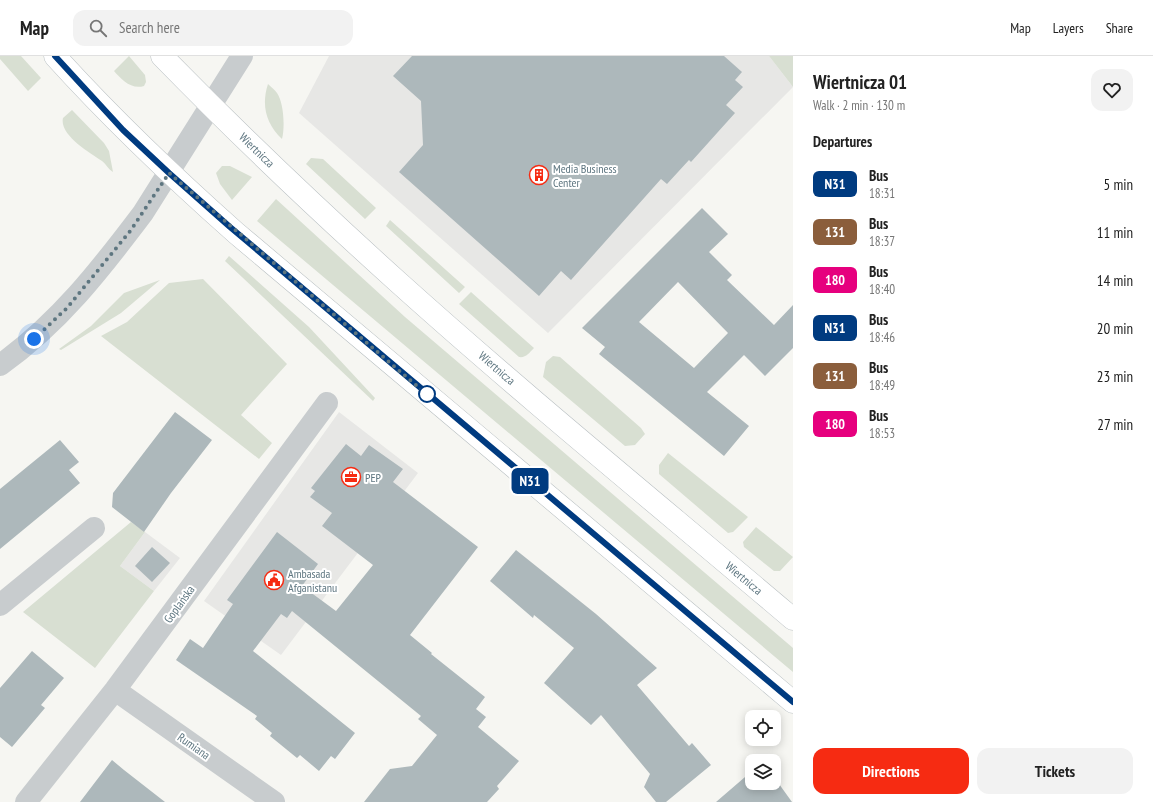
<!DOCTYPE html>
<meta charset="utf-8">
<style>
:root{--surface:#fff;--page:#f2f2f2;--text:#222;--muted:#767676;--line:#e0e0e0;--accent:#f62b12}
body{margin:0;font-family:"PT Sans Narrow",sans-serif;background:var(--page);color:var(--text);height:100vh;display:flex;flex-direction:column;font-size:15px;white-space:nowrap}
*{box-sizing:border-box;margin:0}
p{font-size:13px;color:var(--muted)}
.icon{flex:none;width:22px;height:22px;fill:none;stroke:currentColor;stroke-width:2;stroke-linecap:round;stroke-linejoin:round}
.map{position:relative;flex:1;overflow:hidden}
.drawer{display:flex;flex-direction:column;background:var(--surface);width:360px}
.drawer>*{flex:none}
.badge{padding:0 8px;border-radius:6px;font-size:14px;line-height:26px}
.buttons{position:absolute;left:745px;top:654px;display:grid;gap:8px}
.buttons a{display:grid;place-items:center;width:36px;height:36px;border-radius:8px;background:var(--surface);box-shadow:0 2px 10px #0003;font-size:20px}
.you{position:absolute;width:20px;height:20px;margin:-10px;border:3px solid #fff;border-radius:50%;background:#1a73e8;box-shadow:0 0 0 6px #1a73e833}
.map>.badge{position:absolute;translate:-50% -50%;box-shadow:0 0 0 2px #fff}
h2{padding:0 20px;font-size:15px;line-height:36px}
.round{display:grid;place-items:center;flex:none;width:42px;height:42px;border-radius:12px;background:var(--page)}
.summary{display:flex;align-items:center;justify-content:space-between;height:68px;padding:0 20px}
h1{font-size:19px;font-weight:600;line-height:30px}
.cta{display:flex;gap:8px;margin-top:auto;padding:8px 20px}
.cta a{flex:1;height:46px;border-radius:12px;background:var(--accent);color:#fff;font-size:16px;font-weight:600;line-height:46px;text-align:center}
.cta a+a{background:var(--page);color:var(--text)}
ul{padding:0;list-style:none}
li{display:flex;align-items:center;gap:12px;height:48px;padding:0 20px}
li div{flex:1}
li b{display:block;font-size:15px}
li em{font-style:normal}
li .badge{min-width:44px;font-weight:700;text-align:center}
header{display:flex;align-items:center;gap:24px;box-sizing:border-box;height:56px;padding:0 20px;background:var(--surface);border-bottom:1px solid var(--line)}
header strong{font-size:19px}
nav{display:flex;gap:22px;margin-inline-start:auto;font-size:14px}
.search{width:280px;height:36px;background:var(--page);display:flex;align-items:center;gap:10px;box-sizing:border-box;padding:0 14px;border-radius:12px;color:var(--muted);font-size:15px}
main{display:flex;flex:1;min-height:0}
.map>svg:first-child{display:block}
.built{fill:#e7e7e5}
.green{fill:#d8dfd2}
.building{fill:#adb8bb;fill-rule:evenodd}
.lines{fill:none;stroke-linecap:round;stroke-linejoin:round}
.secondary-casing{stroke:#b7bec1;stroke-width:23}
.minor{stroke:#c8ccce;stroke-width:22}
.tertiary{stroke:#c8ccce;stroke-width:22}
.secondary{stroke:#fff;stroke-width:22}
.line-casing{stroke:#fff;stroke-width:9}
.line{stroke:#003b80;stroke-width:6}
.walk{stroke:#5e7680;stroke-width:4;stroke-dasharray:0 7.2}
.stop-dot{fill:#fff;stroke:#003b80;stroke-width:2}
.labels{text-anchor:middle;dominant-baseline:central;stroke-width:4;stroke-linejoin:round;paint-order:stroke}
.street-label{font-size:12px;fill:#5e7680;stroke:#fff}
.poi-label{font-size:12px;fill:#5e7680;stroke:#fff;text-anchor:start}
</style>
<header>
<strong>Map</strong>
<div class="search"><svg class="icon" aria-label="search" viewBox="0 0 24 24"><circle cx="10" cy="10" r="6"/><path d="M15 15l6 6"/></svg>Search here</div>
<nav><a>Map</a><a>Layers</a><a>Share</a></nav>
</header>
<main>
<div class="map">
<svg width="793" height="746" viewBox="0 0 793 746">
<rect width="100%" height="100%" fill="#f6f6f2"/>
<!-- built -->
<path class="built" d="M 329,0 L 769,0 L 793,31 L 548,277 L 299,57 Z
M 339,356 L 418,417 L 281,599 L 204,545 Z
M 145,476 L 180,502 L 154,535 L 120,510 Z"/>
<!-- green -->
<path class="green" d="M 0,0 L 21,0 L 41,22 L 28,35 L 0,3 Z
M 129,0 L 145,19 L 146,26 L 144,30 C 131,34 121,23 114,15 Z
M 769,0 L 793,0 L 793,31 Z
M 268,28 C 271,31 275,34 277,37 C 284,47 285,72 282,83 C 266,68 261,49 268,28 Z
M 72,54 L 104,87 L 109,95 L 113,116 C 108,113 106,108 102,105 C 90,97 59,79 63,62 Z
M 311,102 L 323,103 L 376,152 L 365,163 L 306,108 Z
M 222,110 L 230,110 L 252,121 L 232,144 L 220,128 L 216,117 Z
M 276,143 L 405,261 L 793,592 L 793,616 L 257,165 Z
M 390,164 L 465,231 L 459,237 L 386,170 Z
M 229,200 L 309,271 L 375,342 L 373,345 L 225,205 Z
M 203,223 L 287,308 L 241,359 L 272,387 L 259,403 L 101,280 L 127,266 L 169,227 Z
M 160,224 L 121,257 L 61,294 L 59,293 L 91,270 L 124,237 Z
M 471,236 L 534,292 C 529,297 526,302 519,301 L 459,248 Z
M 553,300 L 560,301 L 641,372 L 645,378 L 635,389 L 625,390 L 543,321 L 546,306 Z
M 668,397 L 748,461 L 733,476 L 728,477 L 659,418 L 659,409 Z
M 131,466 L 145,476 L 120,510 L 154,535 L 95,612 L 23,556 Z
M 756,471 L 793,501 L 780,515 L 774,515 L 744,491 L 743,486 Z"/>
<!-- building -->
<path class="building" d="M 412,0 L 724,0 L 742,16 L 735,24 L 743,31 L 726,49 L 735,57 L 691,106 L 689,104 L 667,128 L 661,123 L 571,224 L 561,215 L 539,240 L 399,116 L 423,89 L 421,45 L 393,20 Z
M 702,152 L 728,178 L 709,196 L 732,219 L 727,224 L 774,269 L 793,249 L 793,292 L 765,320 L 744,299 L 707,336 L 749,370 L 724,400 L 599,298 L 605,291 L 582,272 ZM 678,226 L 728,277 L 694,312 L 639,266 Z
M 175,356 L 212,384 L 171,437 L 144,476 L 112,451 L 113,437 Z
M 60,384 L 79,406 L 69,414 L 80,427 L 0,493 L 0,433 Z
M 346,388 L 361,400 L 369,389 L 403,413 L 393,426 L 478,491 L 410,579 L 432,597 L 431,598 L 485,641 L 476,653 L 486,661 L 478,671 L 519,705 L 497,730 L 499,733 L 487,746 L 364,746 L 390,713 L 412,710 L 437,679 L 418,663 L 421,660 L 292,555 L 287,562 L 281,558 L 253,595 L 355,677 L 335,703 L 331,700 L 319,715 L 300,699 L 297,702 L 270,680 L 272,677 L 255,663 L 257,660 L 176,604 L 190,583 L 203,592 L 233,548 L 227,544 L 277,476 L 318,508 L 302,530 L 336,555 L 373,509 L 322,470 L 332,457 L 310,441 L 315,435 L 311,432 Z
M 152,491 L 170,507 L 152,526 L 135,510 Z
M 516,494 L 596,558 L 657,612 L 637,629 L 689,690 L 692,687 L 711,709 L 666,746 L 656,746 L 644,731 L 650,718 L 601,659 L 591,669 L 544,627 L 574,592 L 534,559 L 533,562 L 490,525 Z
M 32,595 L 64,622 L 41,649 L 45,652 L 12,691 L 0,681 L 0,632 Z
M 112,704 L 124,714 L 165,746 L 80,746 Z
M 752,715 L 752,727 L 774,727 L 774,721 L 792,746 L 716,746 Z"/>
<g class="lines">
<!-- secondary casing -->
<g class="secondary-casing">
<path id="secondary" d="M 55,0 C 112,63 173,121 236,177 L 793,646
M 162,0 C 238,78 317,153 398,226 C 527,342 661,451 793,563"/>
</g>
<!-- minor -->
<path class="minor" d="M 0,549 L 94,472
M 115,634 L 274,746
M 26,746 L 115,634 L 327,347"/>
<!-- tertiary -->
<path class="tertiary" d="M 0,309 C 59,267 100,214 143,157 L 242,0"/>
<!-- secondary -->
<use href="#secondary" class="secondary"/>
</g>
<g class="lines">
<!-- line casing -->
<g class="line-casing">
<path id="line" d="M 55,0 L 123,74 L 169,117 L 230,171 L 793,646"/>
</g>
<!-- line -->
<use href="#line" class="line"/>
<!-- walk -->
<path class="walk" d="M 34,283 L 67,252 L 131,174 L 169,117 L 431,342 L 427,338"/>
</g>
<!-- icons -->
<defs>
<g id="building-ring" transform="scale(1)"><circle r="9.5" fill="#fff" stroke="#f62b12" stroke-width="1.5"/><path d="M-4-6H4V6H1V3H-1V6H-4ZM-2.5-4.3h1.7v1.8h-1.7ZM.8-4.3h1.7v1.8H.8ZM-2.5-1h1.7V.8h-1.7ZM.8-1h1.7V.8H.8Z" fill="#f62b12"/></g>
<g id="office-ring" transform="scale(1)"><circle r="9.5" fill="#fff" stroke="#f62b12" stroke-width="1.5"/><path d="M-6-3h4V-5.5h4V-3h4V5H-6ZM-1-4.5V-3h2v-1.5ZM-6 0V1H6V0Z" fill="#f62b12"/></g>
<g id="civic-ring" transform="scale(1)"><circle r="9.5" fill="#fff" stroke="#f62b12" stroke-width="1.5"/><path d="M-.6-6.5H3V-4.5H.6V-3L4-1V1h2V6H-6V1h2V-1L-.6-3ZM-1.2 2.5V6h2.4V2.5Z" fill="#f62b12"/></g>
</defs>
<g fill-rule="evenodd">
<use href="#building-ring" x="539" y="119"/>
<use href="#office-ring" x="351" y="421"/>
<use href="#civic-ring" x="274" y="524"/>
</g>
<!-- markers -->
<circle class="stop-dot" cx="427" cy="338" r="8"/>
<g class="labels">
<!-- street labels -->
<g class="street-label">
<text transform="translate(257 94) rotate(44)">Wiertnicza</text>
<text transform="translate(497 312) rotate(41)">Wiertnicza</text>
<text transform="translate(744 522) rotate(40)">Wiertnicza</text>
<text transform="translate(179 548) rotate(-54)">Goplańska</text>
<text transform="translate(194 690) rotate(35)">Rumiana</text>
</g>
<!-- poi labels -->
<g class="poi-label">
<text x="553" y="112">Media Business<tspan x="553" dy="14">Center</tspan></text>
<text x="365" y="421">PEP</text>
<text x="288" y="517">Ambasada<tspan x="288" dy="14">Afganistanu</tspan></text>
</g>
</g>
</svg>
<div class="buttons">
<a><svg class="icon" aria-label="locate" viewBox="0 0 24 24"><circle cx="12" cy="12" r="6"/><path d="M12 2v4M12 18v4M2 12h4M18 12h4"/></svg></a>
<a><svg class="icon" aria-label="layers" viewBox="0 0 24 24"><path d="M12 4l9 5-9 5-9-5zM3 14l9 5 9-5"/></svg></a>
</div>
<div class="you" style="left:34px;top:283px"></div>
<b class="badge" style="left:530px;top:425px;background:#003b80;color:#fff">N31</b>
</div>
<section class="drawer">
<div class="summary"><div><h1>Wiertnicza 01</h1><p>Walk · 2 min · 130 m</p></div><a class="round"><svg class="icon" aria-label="heart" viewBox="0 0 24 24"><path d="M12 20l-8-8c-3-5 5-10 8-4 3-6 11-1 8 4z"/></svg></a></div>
<h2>Departures</h2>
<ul>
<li><span class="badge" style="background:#003b80;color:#fff">N31</span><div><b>Bus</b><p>18:31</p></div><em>5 min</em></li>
<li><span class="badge" style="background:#8b5e3c;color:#fff">131</span><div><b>Bus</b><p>18:37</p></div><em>11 min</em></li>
<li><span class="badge" style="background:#e6007e;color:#fff">180</span><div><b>Bus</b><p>18:40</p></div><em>14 min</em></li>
<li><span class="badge" style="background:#003b80;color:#fff">N31</span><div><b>Bus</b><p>18:46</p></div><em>20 min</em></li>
<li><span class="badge" style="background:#8b5e3c;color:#fff">131</span><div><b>Bus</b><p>18:49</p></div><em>23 min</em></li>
<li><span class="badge" style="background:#e6007e;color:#fff">180</span><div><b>Bus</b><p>18:53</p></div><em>27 min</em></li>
</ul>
<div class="cta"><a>Directions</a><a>Tickets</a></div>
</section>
</main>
